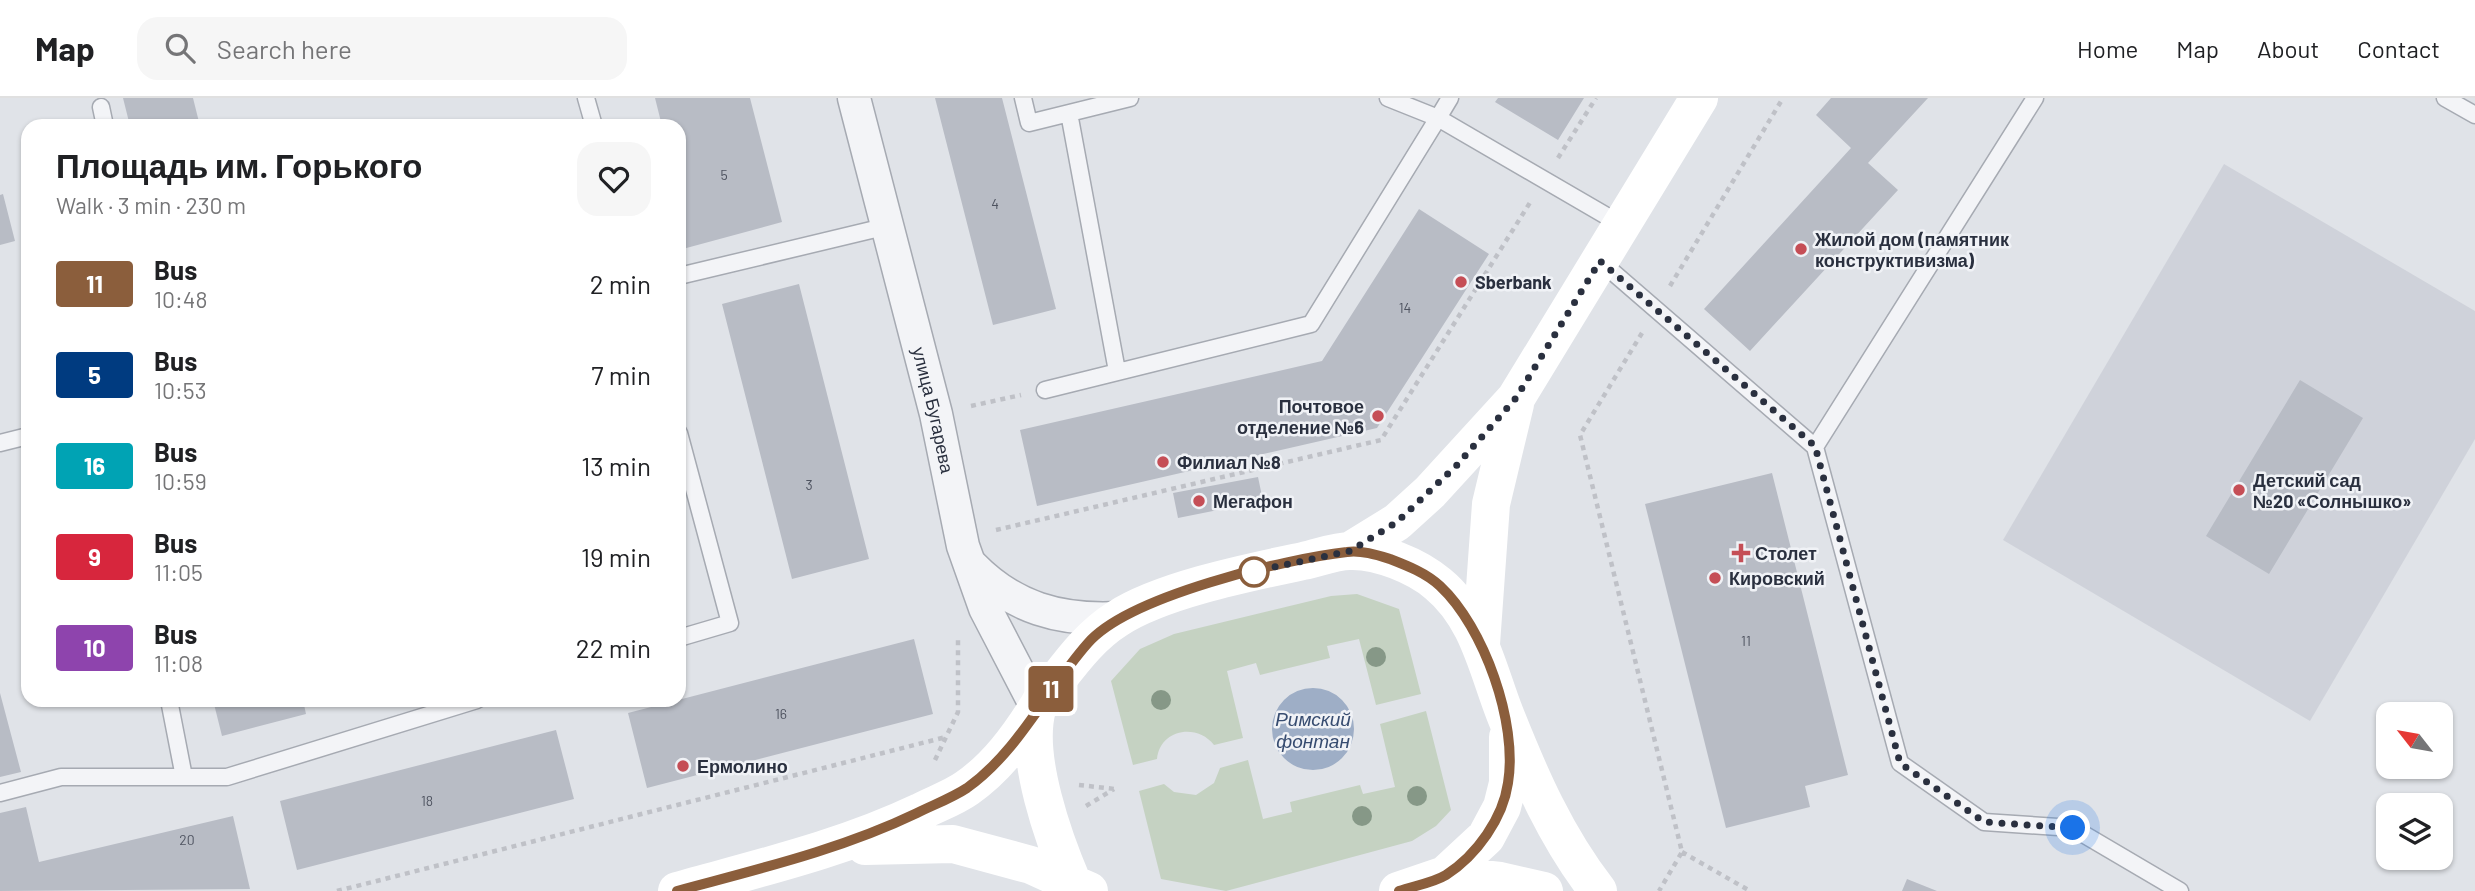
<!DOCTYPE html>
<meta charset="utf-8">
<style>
:root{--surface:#fff;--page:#f6f6f6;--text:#202124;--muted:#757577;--line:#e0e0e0}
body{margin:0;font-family:Barlow,sans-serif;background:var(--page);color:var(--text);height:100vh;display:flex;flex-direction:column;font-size:26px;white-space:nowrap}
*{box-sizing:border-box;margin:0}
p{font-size:23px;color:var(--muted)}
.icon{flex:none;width:38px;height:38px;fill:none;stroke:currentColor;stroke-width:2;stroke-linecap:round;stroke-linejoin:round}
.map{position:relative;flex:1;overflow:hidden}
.drawer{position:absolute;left:21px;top:21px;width:665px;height:588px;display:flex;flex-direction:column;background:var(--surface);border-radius:21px;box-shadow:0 2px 5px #0004}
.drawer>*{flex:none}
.badge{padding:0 14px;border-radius:5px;font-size:24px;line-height:46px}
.needle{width:46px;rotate:301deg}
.controls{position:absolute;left:2376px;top:604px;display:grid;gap:14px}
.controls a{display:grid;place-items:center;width:77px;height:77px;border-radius:14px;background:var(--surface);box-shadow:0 2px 5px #0004;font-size:35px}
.you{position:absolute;width:35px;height:35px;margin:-18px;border:5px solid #fff;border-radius:50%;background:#1a73e8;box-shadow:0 0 0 10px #1a73e833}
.map>.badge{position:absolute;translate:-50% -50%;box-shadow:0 0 0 4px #fff}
.round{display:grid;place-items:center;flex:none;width:74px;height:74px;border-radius:21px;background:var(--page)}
.head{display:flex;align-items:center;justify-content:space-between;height:119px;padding:0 35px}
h1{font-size:33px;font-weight:700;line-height:52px}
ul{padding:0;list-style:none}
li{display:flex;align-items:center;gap:21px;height:91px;padding:0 35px}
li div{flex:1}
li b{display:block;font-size:26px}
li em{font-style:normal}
li .badge{min-width:77px;font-weight:700;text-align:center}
header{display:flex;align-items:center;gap:42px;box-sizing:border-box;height:98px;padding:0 35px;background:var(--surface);border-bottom:2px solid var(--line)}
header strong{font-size:33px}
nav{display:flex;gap:38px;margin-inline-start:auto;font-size:24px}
.search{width:490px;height:63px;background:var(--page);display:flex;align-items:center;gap:18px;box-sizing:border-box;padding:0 24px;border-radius:21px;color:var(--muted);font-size:26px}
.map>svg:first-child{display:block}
.built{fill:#cfd2da}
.green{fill:#c5d2c2}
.water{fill:#9eaec6}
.building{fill:#b8bcc5}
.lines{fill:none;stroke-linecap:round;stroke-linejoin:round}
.lane-casing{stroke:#a6aab2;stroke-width:19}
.street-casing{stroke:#a6aab2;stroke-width:35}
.path{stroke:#bfc1c7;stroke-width:4.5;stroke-dasharray:5 5;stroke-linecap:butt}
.lane{stroke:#f3f4f7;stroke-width:16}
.street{stroke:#f3f4f7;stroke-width:32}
.secondary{stroke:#fff;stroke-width:38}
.tree{fill:#869887}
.line-casing{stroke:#fff;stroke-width:16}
.line{stroke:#8b5e3c;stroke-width:10}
.walk{stroke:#2a303f;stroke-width:7;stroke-dasharray:0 12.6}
.poi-dot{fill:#c54e56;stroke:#f0f2f6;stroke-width:2.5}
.stop-dot{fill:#fff;stroke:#8b5e3c;stroke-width:3.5}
.labels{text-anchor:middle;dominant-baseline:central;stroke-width:5;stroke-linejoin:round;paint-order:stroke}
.number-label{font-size:14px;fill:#4e5360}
.poi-label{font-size:18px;font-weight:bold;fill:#2a303f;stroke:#f0f2f6;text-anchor:start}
.street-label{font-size:18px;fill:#2a303f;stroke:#f0f2f6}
.water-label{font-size:19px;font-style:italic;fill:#374c70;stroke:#f0f2f6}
</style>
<header>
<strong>Map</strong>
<div class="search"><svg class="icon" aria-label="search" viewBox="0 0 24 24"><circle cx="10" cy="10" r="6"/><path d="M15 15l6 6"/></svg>Search here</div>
<nav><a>Home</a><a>Map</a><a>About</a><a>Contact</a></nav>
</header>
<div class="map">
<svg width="2475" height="793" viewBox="0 0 2475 793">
<rect width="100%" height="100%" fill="#e0e3e8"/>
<!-- built -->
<path class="built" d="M 2224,66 L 2475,213 L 2475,341 L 2310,623 L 2003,442 Z"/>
<!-- green -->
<path class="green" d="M 1357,496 L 1399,511 L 1421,596 L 1376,607 L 1359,541 L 1327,548 L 1330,560 L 1260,577 L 1256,565 L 1227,573 L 1243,640 L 1214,647 C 1197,625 1160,631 1157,661 L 1133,667 L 1111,583 L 1140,551 L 1174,536 L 1331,498 Z
M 1426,613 L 1451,712 L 1436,728 L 1412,743 L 1226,793 L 1161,781 L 1139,693 L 1164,686 L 1174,694 L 1196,697 L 1214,685 L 1220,670 L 1248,662 L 1263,721 L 1292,714 L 1290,704 L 1360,687 L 1363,696 L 1395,689 L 1380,626 Z"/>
<!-- water -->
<path class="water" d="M1272 631a41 41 0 1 1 82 0a41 41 0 1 1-82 0Z"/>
<!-- building -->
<path class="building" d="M 123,0 L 193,0 L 200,28 L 130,28 Z
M 655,0 L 750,0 L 782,124 L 679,152 L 679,28 L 662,28 Z
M 935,0 L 1002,0 L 1056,211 L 993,227 Z
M 1498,0 L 1584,0 L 1558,42 L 1495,4 Z
M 1831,0 L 1928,0 L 1868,65 L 1898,92 L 1750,253 L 1704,211 L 1851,50 L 1816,17 Z
M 3,96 L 15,143 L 0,147 L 0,97 Z
M 1419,111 L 1489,156 L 1377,330 L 1037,408 L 1020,332 L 1322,263 Z
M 799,186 L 869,461 L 792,481 L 722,206 Z
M 2300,282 L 2363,320 L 2269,476 L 2206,438 Z
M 1772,375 L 1848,677 L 1805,688 L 1810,709 L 1726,730 L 1645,406 Z
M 1258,379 L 1263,403 L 1178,420 L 1173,395 Z
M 914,541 L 933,616 L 647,690 L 628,615 Z
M 0,595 L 21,674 L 0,679 Z
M 213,602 L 303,602 L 306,616 L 222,638 Z
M 556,632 L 574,701 L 297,772 L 280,703 Z
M 26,709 L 39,764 L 233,718 L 250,791 L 0,793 L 0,715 Z
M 1907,781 L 1937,793 L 1902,793 Z"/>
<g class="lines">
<!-- lane casing -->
<g class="lane-casing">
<path id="lane" d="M 586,0 L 594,28
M 1023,0 L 1029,25 L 1130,0
M 1388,0 L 1438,20 L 1450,0
M 2445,0 L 2475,17
M 101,9 L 105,28
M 1069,15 L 1117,273
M 1600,163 L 1815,349 L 2035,0
M 679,178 L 888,128
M 1045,292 L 1311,226 L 1438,20 L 1622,127
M 679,335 L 730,525 L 679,540
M 0,345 L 28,338
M 1815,349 L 1900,665 L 1984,724 L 2073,730 L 2180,793
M 169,602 L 184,679
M 0,695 L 61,679 L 227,679 L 477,602"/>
</g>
<!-- street casing -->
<g class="street-casing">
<g id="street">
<path id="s1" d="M 854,0 L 936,316 L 963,448 L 985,510 L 1037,610"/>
<path d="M 972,468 C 1013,510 1060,523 1118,520"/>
</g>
</g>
<!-- path -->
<path class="path" d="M 1558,60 L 1596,0
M 1670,188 L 1783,0
M 1642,235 L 1580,337 L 1682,754 L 1659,793
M 971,308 L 1021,297
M 996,432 L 1381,342 L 1531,103
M 935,662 L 958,614 L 958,540
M 1079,687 L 1115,691
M 1086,708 L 1114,691
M 1682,754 L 1750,793
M 337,793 L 946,639"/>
<!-- lane -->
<use href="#lane" class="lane"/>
<!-- street -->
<use href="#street" class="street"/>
<!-- secondary -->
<path class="secondary" d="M 1350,453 L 1397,424 L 1430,394 L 1516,300 L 1699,0
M 1481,546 L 1491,406 L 1515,306
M 865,748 L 953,746 L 1031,767 L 1073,786
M 1445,777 L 1500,783 L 1544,793
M 677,793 C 759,770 842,751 920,714 C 935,706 953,700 967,690 C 997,669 1018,640 1037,610
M 1089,793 L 1073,786 C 1054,742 1024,659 1037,611 C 1040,601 1052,590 1058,581 C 1075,559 1093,536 1117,521 C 1161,492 1251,474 1303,463 C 1318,460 1335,453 1350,453 C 1378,452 1417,468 1438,486 C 1478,519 1487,570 1505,616 C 1530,679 1556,739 1598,793
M 1398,793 L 1445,777 L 1486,739 L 1502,709 L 1508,685 L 1508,639"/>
</g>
<!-- trees -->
<g class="tree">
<circle cx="1376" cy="559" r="10"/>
<circle cx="1161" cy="602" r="10"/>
<circle cx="1417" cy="698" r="10"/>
<circle cx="1362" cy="718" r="10"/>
</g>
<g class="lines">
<!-- line casing -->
<g class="line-casing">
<path id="line" d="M 677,793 C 758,771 840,752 917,715 C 933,707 952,700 967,690 C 1019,653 1047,591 1088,545 C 1129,498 1285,461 1347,454 C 1361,452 1377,457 1390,461 C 1408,468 1426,475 1440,488 C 1484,529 1518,625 1508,685 C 1503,720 1477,757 1446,777 C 1433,785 1413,788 1399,793"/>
</g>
<!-- line -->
<use href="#line" class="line"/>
<!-- walk -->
<path class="walk" d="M 1254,474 L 1246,475 L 1350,453 L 1397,424 L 1457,367 L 1516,300 L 1600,163 L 1815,348 L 1900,665 L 1984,724 L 2073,730"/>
</g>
<!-- markers -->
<g class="poi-dot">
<circle cx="1801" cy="151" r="7"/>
<circle cx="1461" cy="184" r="7"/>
<circle cx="1378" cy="318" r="7"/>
<circle cx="1163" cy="364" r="7"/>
<circle cx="2239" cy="392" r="7"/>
<circle cx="1199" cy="403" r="7"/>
<path d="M1737.5 444.5h7v7h7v7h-7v7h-7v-7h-7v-7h7z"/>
<circle cx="1715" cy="480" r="7"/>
<circle cx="683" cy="668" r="7"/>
</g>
<circle class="stop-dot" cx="1254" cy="474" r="14"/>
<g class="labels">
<!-- number labels -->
<g class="number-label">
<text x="724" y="76">5</text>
<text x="995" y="105">4</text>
<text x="1405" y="209">14</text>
<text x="809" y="386">3</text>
<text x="1746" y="542">11</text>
<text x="781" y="615">16</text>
<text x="427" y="702">18</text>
<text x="187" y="741">20</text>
</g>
<!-- poi labels -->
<g class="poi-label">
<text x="1815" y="141">Жилой дом (памятник<tspan x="1815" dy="21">конструктивизма)</tspan></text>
<text x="1475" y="184">Sberbank</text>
<text x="1364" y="308" text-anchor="end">Почтовое<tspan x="1364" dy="21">отделение №6</tspan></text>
<text x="1177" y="364">Филиал №8</text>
<text x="2253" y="382">Детский сад<tspan x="2253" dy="21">№20 «Солнышко»</tspan></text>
<text x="1213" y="403">Мегафон</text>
<text x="1755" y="455">Столет</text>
<text x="1729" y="480">Кировский</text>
<text x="697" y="668">Ермолино</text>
</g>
<!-- street labels -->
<g class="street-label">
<text stroke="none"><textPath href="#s1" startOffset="322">улица Бугарева</textPath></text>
</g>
<!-- water labels -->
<g class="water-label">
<text x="1313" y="620">Римский<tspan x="1313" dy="22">фонтан</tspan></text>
</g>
</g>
</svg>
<div class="controls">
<a><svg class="needle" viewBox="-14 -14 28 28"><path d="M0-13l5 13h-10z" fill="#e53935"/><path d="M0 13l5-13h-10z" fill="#757577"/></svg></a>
<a><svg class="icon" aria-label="layers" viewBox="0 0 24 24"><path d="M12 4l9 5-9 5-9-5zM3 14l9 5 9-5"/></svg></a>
</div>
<div class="you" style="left:2073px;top:730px"></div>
<b class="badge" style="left:1051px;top:591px;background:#8b5e3c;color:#fff">11</b>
<section class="drawer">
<div class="head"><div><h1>Площадь им. Горького</h1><p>Walk · 3 min · 230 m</p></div><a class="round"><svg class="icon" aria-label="heart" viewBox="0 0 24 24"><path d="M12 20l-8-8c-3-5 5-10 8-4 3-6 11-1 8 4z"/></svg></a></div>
<ul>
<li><span class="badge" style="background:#8b5e3c;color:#fff">11</span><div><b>Bus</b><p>10:48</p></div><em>2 min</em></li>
<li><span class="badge" style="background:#003b80;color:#fff">5</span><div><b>Bus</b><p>10:53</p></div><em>7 min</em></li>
<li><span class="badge" style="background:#00a3b4;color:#fff">16</span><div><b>Bus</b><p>10:59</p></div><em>13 min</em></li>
<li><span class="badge" style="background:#d7263d;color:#fff">9</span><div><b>Bus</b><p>11:05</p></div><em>19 min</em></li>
<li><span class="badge" style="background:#8e44ad;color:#fff">10</span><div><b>Bus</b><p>11:08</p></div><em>22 min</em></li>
</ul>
</section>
</div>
